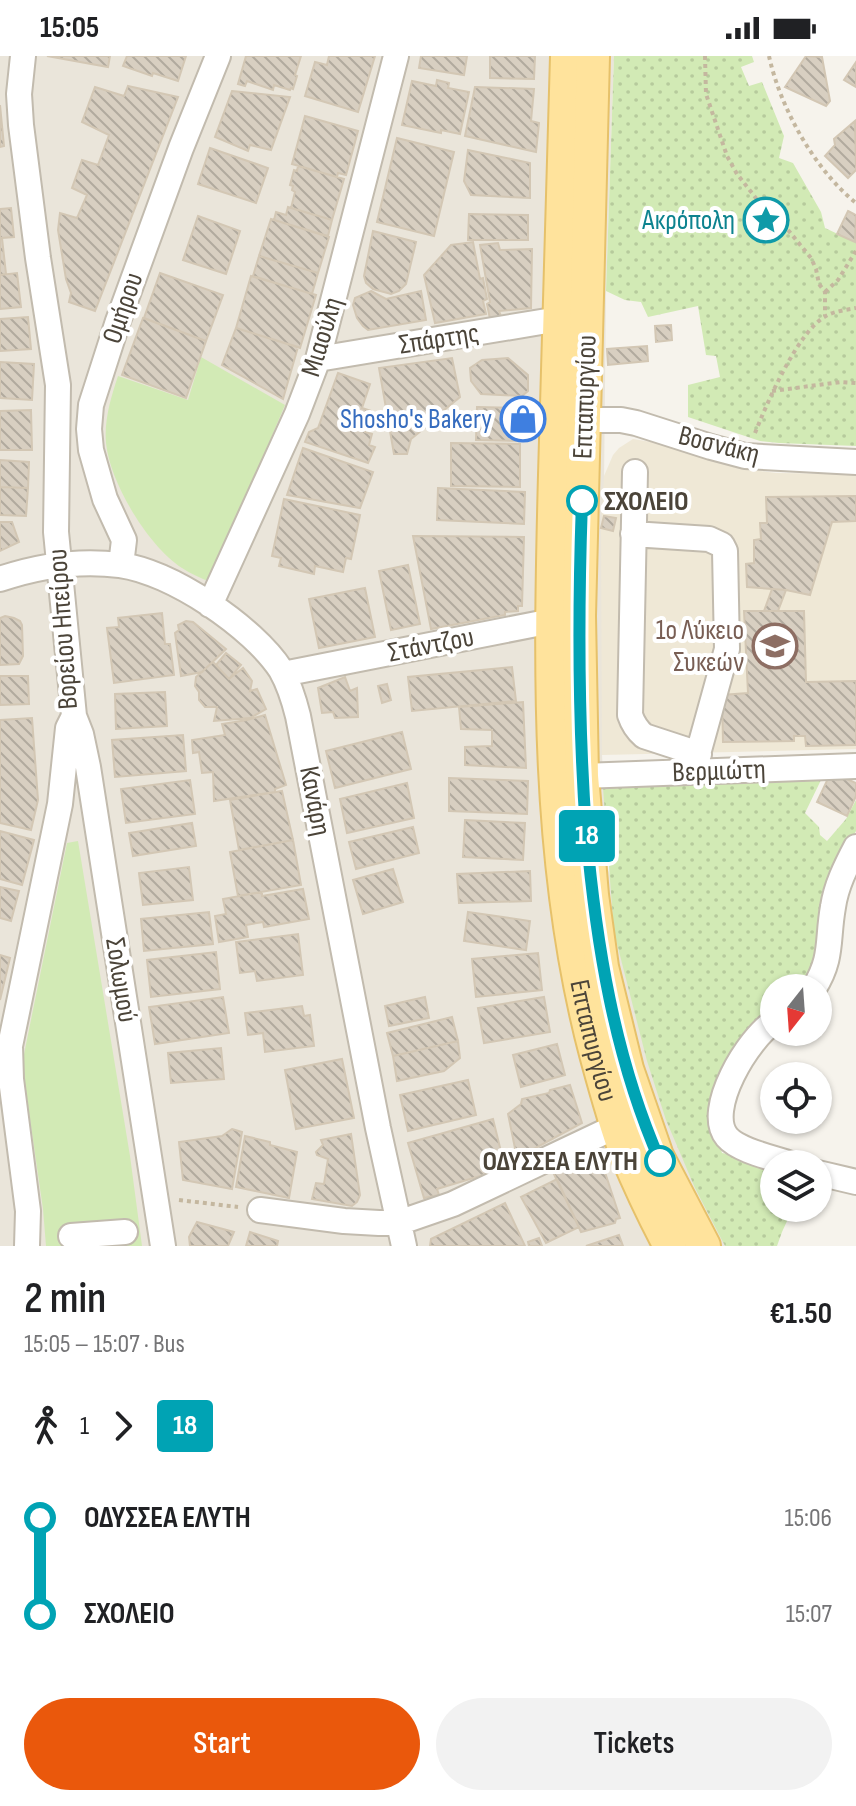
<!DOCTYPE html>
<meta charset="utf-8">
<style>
:root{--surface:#fff;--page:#f2f2f2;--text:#202124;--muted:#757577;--accent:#ea580c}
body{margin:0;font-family:"Sofia Sans Condensed",sans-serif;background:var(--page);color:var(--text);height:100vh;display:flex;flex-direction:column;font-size:30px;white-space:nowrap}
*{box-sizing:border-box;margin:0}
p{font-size:26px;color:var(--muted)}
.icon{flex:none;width:44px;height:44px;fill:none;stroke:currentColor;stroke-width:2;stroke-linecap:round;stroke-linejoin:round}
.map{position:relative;height:1190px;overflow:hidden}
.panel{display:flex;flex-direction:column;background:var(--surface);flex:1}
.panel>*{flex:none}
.badge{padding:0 16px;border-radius:6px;font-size:28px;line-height:52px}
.needle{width:52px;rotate:197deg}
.controls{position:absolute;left:760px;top:918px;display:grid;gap:16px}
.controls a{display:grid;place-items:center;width:72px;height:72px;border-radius:50%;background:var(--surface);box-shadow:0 2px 6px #0004;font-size:40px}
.map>.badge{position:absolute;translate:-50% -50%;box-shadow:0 0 0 4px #fff}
.legs{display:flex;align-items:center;gap:12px;height:88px;padding:0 24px;font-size:26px}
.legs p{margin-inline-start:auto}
.overview{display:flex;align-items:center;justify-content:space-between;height:136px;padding:0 24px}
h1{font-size:44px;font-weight:600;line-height:60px}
.primary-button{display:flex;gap:16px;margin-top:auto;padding:16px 24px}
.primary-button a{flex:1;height:92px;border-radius:48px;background:var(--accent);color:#fff;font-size:32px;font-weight:600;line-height:92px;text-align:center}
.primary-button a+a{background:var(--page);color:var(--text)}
ul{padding:0 24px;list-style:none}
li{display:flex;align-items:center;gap:28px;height:96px;font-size:30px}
li i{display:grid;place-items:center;width:12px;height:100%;margin:0 10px;background:currentColor}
li i::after{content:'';width:20px;height:20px;margin:-10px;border:6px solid;border-radius:50%;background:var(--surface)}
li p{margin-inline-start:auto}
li:first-child i{background:linear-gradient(#0000 50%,currentColor 0)}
li:last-child i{background:linear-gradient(currentColor 50%,#0000 0)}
.status{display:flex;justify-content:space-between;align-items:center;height:56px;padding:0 40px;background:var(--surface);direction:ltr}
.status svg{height:22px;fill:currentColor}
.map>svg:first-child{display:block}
.residential{fill:#eae5da}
.education{fill:#efe8d6}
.grass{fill:url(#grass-dots)}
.green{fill:#d2eab5}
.building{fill:url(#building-back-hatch);stroke:#d3c7b4;stroke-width:2}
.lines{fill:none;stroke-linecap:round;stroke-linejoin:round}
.minor-casing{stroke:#c2bbae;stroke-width:28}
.major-casing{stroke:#e6c16a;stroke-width:36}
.path{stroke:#c4b79f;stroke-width:4;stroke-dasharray:4 4;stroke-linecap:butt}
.minor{stroke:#fff;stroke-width:24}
.major{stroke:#ffe39c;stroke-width:32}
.line-1-casing{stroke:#fff;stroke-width:18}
.line-1{stroke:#00a3b4;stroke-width:12}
.stop-1-dot{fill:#fff;stroke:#00a3b4;stroke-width:4}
.labels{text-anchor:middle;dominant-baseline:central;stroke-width:8;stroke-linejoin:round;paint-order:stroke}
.culture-label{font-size:28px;fill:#0d838f;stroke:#fff;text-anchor:end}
.street-label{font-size:28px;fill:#4b4439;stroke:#fff}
.shop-label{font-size:28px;fill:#366cbe;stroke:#fff;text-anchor:end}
.stop-label{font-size:28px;font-weight:bold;fill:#4b4439;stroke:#fff;text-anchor:start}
.education-label{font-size:28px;fill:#785e54;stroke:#fff;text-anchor:end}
</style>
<div class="status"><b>15:05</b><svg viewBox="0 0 49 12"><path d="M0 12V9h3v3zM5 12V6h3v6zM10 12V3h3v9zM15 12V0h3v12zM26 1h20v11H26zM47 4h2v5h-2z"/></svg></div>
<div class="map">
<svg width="856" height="1190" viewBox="0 0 856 1190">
<defs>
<pattern id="grass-dots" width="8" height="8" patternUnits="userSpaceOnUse" patternTransform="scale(2)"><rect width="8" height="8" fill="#d2eab5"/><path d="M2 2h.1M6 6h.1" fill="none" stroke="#b6ca9c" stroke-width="1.8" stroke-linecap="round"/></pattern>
<pattern id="building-back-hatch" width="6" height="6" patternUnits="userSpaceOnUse" patternTransform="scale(2)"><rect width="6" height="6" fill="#d8cfc1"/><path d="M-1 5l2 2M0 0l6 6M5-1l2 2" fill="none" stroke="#b1aa9e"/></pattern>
</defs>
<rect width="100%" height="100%" fill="#f6f3ec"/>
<!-- residential -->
<path class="residential" d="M 0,0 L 614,0 L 606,235 L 604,427 L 602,699 L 608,813 L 725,1190 L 0,1190 Z"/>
<!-- education -->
<path class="education" d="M 633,383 L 657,387 L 737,412 L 776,417 L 856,418 L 856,693 L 602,699 L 601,472 L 604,420 L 613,399 L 619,392 Z"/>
<!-- grass -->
<path class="grass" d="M 614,0 L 752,0 L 754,6 L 741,11 L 749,30 L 762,26 L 784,80 L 779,102 L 793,107 L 821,156 L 825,172 L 855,186 L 856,185 L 856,390 L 779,387 L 760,385 L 688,361 L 688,329 L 720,321 L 716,300 L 706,299 L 698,250 L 648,261 L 641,246 L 625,244 L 606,235 Z
M 821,724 L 805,757 L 819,771 L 820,779 L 827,785 L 846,763 L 856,744 L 856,775 L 846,794 L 815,919 L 804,932 L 774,932 L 774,955 L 714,1069 L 722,1097 L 753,1102 L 774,1126 L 774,1152 L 793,1152 L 782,1176 L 777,1190 L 725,1190 L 695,1132 L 666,1064 L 647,1005 L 614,876 L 603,732 Z"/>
<!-- green -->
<path class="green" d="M 201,301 L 285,349 L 210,526 C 201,522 191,518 182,512 C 148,490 110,427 106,387 C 104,364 111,341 118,320 L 188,344 Z
M 78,785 L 130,1100 L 142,1190 L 46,1190 L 43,1153 L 22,1008 L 67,787 Z"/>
<!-- building -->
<path class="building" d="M 47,0 L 110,0 L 108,11 Z
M 127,0 L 186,0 L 178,25 L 153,17 L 152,20 L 123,10 Z
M 246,0 L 301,0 L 295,19 L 297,20 L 293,33 L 291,32 L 290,34 L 274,29 L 273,34 L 247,25 L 245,30 L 238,28 Z
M 329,0 L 375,0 L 358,56 L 305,40 L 315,6 L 327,9 Z
M 421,0 L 467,0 L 464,19 L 419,12 Z
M 490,0 L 535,0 L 534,23 L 490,22 Z
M 806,0 L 822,1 L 830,45 L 826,50 L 785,31 Z
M 856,6 L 856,31 L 844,24 Z
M 437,24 L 449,27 L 448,32 L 469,36 L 460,78 L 441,74 L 441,77 L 402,69 L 412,25 L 436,30 Z
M 128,30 L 178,41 L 95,255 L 69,246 L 71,237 L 66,223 L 58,174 L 60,157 L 77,162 L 87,139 L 72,132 L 82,104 L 98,109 L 109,79 L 82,66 L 95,31 L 124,40 Z
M 475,31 L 534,33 L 531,65 L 539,67 L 536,96 L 465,80 Z
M 232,35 L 290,41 L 271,94 L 250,89 L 248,95 L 215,81 Z
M 0,49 L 4,90 L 0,91 Z
M 305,60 L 358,75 L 346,119 L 338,117 L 337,121 L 292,108 Z
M 855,65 L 856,114 L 848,122 L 825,100 L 835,89 L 834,83 Z
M 397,82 L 454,96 L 434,180 L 377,166 Z
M 210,92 L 268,112 L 256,147 L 198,128 Z
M 468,94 L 530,107 L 530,142 L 471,139 L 464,125 Z
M 298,110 L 344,123 L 332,164 L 291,152 L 295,136 L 292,134 L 293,130 L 290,129 L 294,114 L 297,115 Z
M 288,151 L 332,164 L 328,180 L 274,164 L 276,156 L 286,159 Z
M 11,152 L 14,181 L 2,182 L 6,218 L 0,219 L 0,153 Z
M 848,155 L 856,159 L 855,186 L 837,178 Z
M 469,158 L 528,159 L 528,184 L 468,184 Z
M 198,160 L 240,175 L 226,218 L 183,204 Z
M 271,163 L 329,181 L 318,217 L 259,200 Z
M 373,175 L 416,186 L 406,228 L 399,235 L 391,238 L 373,233 L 366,227 L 364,220 Z
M 473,186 L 480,223 L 483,222 L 487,243 L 483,245 L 486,258 L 435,267 L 424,219 L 451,189 Z
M 498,187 L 500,194 L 532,193 L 531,252 L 499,255 L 501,260 L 490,263 L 487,248 L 490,246 L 480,189 Z
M 259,200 L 318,217 L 312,238 L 253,220 Z
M 17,217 L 21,251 L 0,253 L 0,219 Z
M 160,217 L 223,239 L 206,285 L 144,262 Z
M 251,220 L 316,239 L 300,292 L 236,272 Z
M 371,235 L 386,243 L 421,235 L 426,264 L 368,274 L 363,270 L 357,262 L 353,249 L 355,242 Z
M 28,261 L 31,293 L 0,295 L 0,263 Z
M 143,262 L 206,285 L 186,342 L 122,319 Z
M 671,269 L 672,284 L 656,286 L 655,270 Z
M 236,272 L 298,291 L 283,343 L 222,309 Z
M 647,290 L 648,305 L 608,309 L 607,293 Z
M 452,302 L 460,341 L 438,359 L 426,361 L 427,370 L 411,383 L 407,398 L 394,398 L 379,312 Z
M 508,302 L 528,319 L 528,335 L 522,340 L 481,338 L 471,325 L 470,312 L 482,304 Z
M 0,306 L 34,308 L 32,344 L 0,342 Z
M 338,317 L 370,328 L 362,352 L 371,355 L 365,376 L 372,378 L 369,389 L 375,391 L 368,407 L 305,386 L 309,376 L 318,372 Z
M 477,351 L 528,352 L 527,385 L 476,384 Z
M 31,354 L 32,394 L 0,394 L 0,355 Z
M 451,387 L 520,388 L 520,431 L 451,430 Z
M 303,392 L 373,416 L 360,452 L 287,439 Z
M 0,404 L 29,406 L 28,432 L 0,431 Z
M 0,431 L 28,432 L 26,460 L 0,459 Z
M 438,432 L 525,436 L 524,468 L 437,464 Z
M 856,440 L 856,465 L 832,466 L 810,539 L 786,534 L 747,531 L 746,508 L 754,507 L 754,484 L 761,483 L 760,467 L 767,467 L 766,441 Z
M 284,443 L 360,459 L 351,503 L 346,502 L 343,516 L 315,510 L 314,518 L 279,510 L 281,502 L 272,500 Z
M 604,460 L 616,462 L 613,475 L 601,472 Z
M 0,466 L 12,466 L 19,486 L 0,495 Z
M 413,480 L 524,481 L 522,550 L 518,550 L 518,555 L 505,556 L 505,559 L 431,573 Z
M 408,509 L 420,568 L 391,574 L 379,515 Z
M 365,532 L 375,581 L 319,592 L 309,543 Z
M 772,533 L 786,534 L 778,555 L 764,555 Z
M 744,555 L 804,555 L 806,626 L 856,625 L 856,689 L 806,690 L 805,680 L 794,680 L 794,685 L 723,686 L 722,639 L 748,637 Z
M 162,557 L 165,588 L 170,588 L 174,619 L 114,627 L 107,572 L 119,571 L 118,562 Z
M 5,560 L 14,562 L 20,565 L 22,569 L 23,600 L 19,608 L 0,609 L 0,562 Z
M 186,565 L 193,566 L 226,593 L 202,616 L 181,620 L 175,577 L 179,574 L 178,569 Z
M 226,597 L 241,609 L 229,623 L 216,609 Z
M 213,606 L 229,623 L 243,612 L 252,625 L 250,635 L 257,633 L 266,653 L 250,662 L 214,665 L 217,651 L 205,651 L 199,644 L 199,636 L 195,630 L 196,621 Z
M 512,611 L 516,645 L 412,655 L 408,621 Z
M 0,620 L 28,620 L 29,648 L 0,649 Z
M 345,621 L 350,635 L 357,632 L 358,661 L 335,662 L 333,656 L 322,657 L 318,632 Z
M 387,628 L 391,644 L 382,647 L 378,630 Z
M 165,636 L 167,670 L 116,673 L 115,638 Z
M 523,646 L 526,712 L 465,709 L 465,691 L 492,690 L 492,674 L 461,673 L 459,651 Z
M 265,659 L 286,729 L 275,733 L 275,736 L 214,745 L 213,716 L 202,717 L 199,696 L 193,697 L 192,684 L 225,679 L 222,668 L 247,664 Z
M 32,662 L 38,744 L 31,774 L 0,767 L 0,664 Z
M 402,676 L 411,713 L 335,732 L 326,695 Z
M 183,679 L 186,715 L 115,721 L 112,684 Z
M 831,716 L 856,727 L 856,740 L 847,760 L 817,746 Z
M 449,722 L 528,725 L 527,758 L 449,755 Z
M 190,724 L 195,758 L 126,767 L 121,733 Z
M 407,727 L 414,762 L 347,777 L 340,743 Z
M 282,735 L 293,784 L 239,794 L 230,744 Z
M 465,764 L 525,767 L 523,804 L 463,801 Z
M 192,767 L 196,790 L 133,800 L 129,777 Z
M 413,771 L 419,797 L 356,813 L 349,786 Z
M 0,775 L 34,784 L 22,829 L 0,823 Z
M 293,784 L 301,829 L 238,840 L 230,796 Z
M 189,811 L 193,844 L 143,849 L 139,817 Z
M 393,813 L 403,846 L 363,858 L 353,824 Z
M 530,815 L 531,845 L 459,847 L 457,818 Z
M 0,831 L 19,835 L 11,865 L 0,862 Z
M 303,833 L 309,863 L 264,871 L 263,866 L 246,869 L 248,881 L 219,886 L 215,860 L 226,858 L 223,843 L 262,836 L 262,840 Z
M 209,856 L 213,888 L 144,895 L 141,863 Z
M 468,856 L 530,865 L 526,894 L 464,885 Z
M 298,878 L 303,919 L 257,925 L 255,915 L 240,917 L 236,886 Z
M 216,896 L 220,933 L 151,941 L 147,904 Z
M 538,897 L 542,934 L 476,941 L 472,903 Z
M 0,899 L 10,902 L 0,944 Z
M 223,941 L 229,977 L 155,988 L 149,951 Z
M 425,941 L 429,962 L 389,970 L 385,950 Z
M 544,941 L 550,976 L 484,987 L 478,952 Z
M 302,950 L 304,960 L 310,959 L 314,990 L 265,996 L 263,977 L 248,979 L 245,957 Z
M 452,961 L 458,985 L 393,1000 L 387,977 Z
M 458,985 L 460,1002 L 444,1015 L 397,1025 L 393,1000 Z
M 557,988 L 565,1019 L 521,1031 L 513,999 Z
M 221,992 L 224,1023 L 171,1027 L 168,997 Z
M 342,1003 L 354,1062 L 296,1073 L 285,1014 Z
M 468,1024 L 476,1059 L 408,1075 L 400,1039 Z
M 772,1027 L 774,1027 L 774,1055 L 763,1051 Z
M 570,1029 L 582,1067 L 517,1102 L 508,1058 L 521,1048 L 522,1043 L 549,1037 L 550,1034 Z
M 493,1063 L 504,1108 L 486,1116 L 487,1118 L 437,1133 L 439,1139 L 424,1142 L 408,1087 Z
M 232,1073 L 242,1076 L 232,1133 L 183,1124 L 179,1086 L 222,1080 Z
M 351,1078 L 360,1139 L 357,1146 L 352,1150 L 312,1143 L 316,1127 L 324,1128 L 328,1103 L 317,1099 L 316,1096 L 323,1089 L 321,1084 Z
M 245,1080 L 270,1086 L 270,1089 L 297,1096 L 289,1142 L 236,1131 Z
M 599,1098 L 620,1162 L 616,1163 L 615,1167 L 581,1176 L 553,1116 Z
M 557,1123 L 579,1171 L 546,1187 L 521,1141 Z
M 505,1147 L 525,1190 L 430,1190 L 431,1183 Z
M 197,1166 L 234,1176 L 228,1190 L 190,1190 L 189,1181 Z
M 250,1176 L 278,1185 L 277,1190 L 246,1190 Z
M 619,1179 L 623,1190 L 586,1190 Z
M 539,1182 L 542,1190 L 529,1190 L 528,1186 Z"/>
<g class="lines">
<!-- minor casing -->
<g class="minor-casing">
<path id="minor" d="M 23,0 L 19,38 L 21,69 L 38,202 L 58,329 L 56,476 L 74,660 L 68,672 L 60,748 L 10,990 L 11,1023 L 28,1155 L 27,1190
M 318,303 L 559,263
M 584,364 L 621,364 L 636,367 L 711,391 L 745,400 L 856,406
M 635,416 L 630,659 C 633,668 637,674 644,680 L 699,698
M 633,478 L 709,483 L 722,489 L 725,495 L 727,593 L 693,716
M 121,509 L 124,484 L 105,443 L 91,394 L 89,373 L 91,349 L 118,265 L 181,92 L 218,0
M 0,523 C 38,510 80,504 120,509 C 172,516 253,571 281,614 C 289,628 294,644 298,660 L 378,1072 L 404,1190
M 210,549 L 297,358 L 318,303 L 396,0
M 283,618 L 567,562
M 74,660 L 81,678 L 88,711 L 163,1190
M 582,720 L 856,710
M 814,932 C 833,902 827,884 833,851 C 836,830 846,810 856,791
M 774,966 C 749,981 704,1054 727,1081 C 739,1095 774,1102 791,1108
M 818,1117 L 856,1126
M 260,1154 L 344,1165 L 379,1167 L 398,1167 L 453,1148 L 617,1070
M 71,1180 L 125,1176"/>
</g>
<!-- major casing -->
<g class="major-casing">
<g id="major">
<path id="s1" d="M 567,0 C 563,140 559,279 555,419 C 550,613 546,809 596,998 C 605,1031 614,1065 626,1097 C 639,1128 654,1160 670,1190"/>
<path d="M 593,0 L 579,560 L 582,720 L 592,839 L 602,911 L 627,1013 L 657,1100 L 704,1190"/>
</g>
</g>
<!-- path -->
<path class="path" d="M 705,0 L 706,38 L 727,100 L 737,118 L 759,146 L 784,169 L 811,202 L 816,213 L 819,228 L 825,236 L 825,260
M 769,0 C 780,51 814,113 856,147
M 825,236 L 838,224 L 856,195
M 772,335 L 841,326 L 856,327
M 755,377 C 767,347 798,275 826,260 C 835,255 846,254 856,252
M 179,1144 L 238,1151"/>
<!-- minor -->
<use href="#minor" class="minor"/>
<!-- major -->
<use href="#major" class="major"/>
</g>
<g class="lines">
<!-- line-1 casing -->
<g class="line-1-casing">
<path id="line-1" d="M 582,445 C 578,555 578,664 586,774 C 596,887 614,1000 660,1105"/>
</g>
<!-- line-1 -->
<use href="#line-1" class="line-1"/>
</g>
<!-- icons -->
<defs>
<g id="sight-ring" transform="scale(2.3)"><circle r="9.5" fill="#fff" stroke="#0f9aa8" stroke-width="1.5"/><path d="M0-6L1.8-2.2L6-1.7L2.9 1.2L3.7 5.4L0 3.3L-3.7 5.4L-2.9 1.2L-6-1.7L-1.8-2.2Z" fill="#0f9aa8"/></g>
<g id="shop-ring" transform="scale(2.3)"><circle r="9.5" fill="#fff" stroke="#3f7fe0" stroke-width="1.5"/><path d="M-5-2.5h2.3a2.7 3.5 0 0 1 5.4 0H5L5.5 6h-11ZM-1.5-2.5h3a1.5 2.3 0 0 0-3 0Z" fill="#3f7fe0"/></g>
<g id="school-ring" transform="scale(2.3)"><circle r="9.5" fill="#fff" stroke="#8d6e63" stroke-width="1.5"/><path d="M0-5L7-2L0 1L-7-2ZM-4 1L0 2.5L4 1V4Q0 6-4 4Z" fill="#8d6e63"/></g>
</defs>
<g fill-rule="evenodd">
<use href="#sight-ring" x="766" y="164"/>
<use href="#shop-ring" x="523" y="363"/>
<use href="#school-ring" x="775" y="590"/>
</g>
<!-- markers -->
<g class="stop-1-dot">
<circle cx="582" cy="445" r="14"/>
<circle cx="660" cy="1105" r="14"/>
</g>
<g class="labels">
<!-- culture labels -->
<g class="culture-label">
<text x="735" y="164">Ακρόπολη</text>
</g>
<!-- street labels -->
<g class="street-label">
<text transform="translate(123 252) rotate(-71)">Ομήρου</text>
<text transform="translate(322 281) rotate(-73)">Μιαούλη</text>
<text transform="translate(439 283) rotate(-9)">Σπάρτης</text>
<text transform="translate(585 341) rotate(-88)">Επταπυργίου</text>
<text transform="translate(719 389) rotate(14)">Βοσνάκη</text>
<text transform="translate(63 573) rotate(-94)">Βορείου Ηπείρου</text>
<text transform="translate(431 589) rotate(-11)">Στάντζου</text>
<text transform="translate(719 715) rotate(-2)">Βερμιώτη</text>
<text transform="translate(315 745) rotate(79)">Κανάρη</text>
<text transform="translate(121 924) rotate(81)">Σολωμού</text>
<text stroke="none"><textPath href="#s1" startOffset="988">Επταπυργίου</textPath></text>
</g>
<!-- shop labels -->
<g class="shop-label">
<text x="492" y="363">Shosho's Bakery</text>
</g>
<!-- stop labels -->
<g class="stop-label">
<text x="604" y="445">ΣΧΟΛΕΙΟ</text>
<text x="638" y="1105" text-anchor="end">ΟΔΥΣΣΕΑ ΕΛΥΤΗ</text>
</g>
<!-- education labels -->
<g class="education-label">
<text x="744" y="574">1ο Λύκειο<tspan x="744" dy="32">Συκεών</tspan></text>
</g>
</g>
</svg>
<div class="controls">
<a><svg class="needle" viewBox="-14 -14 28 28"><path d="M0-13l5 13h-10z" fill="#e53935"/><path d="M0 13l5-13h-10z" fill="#757577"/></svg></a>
<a><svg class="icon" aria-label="locate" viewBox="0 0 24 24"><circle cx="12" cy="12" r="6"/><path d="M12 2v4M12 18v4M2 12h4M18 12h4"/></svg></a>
<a><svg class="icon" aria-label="layers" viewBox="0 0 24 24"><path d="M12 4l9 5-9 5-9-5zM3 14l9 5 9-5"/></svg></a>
</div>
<b class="badge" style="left:587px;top:780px;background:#00a3b4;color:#fff">18</b>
</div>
<section class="panel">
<div class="overview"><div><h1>2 min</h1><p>15:05 – 15:07 · Bus</p></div><b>€1.50</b></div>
<div class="legs"><svg class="icon" aria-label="walk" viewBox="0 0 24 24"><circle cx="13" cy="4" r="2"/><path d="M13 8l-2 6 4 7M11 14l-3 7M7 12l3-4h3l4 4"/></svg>1<svg class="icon" aria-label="forward" viewBox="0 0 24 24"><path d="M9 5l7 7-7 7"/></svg><b class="badge" style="background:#00a3b4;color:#fff">18</b></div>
<ul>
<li><i style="color:#00a3b4"></i><b>ΟΔΥΣΣΕΑ ΕΛΥΤΗ</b><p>15:06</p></li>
<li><i style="color:#00a3b4"></i><b>ΣΧΟΛΕΙΟ</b><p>15:07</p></li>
</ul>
<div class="primary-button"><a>Start</a><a>Tickets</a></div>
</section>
